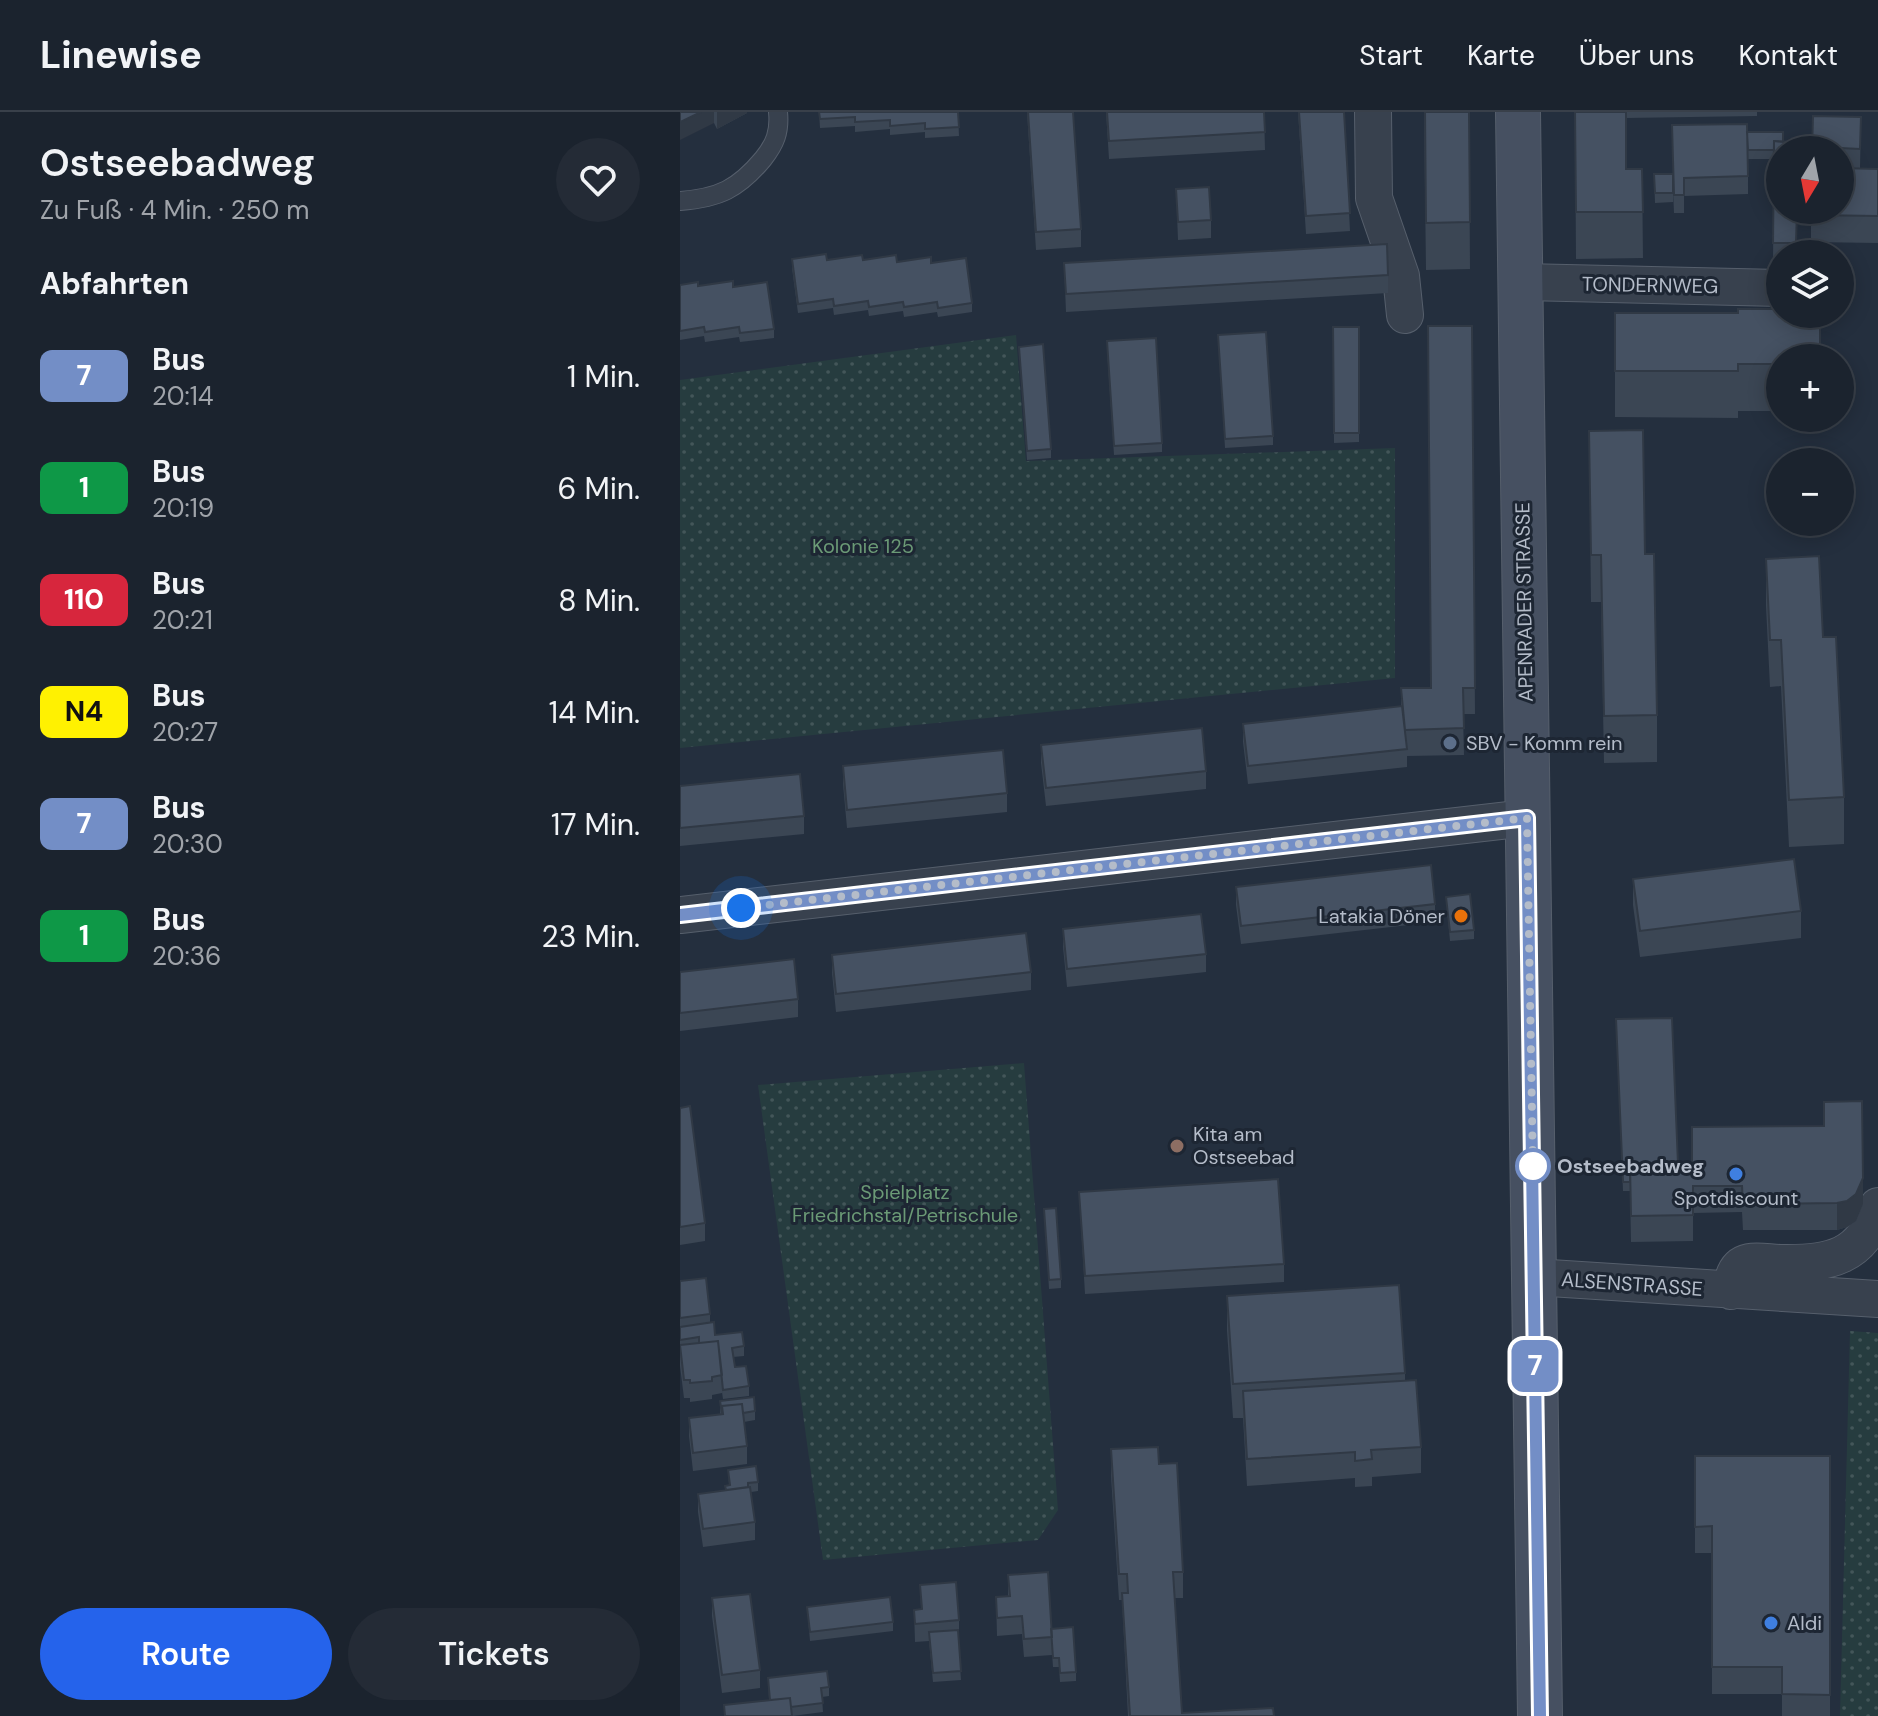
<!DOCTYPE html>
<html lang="de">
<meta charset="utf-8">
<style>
:root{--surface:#1b232e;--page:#242b36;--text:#f1f3f6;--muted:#a0a4aa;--line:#39404a;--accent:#2563eb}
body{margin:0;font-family:"DM Sans",sans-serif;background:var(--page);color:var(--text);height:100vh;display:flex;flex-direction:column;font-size:30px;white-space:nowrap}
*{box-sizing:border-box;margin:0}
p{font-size:26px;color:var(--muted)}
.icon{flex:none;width:44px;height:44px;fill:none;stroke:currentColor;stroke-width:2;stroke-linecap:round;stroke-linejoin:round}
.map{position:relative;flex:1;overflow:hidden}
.panel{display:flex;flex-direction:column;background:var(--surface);width:680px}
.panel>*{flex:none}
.badge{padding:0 16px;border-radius:12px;font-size:28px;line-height:52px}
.needle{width:52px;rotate:190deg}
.fabs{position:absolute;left:1086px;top:24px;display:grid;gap:16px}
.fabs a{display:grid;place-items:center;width:88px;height:88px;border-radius:50%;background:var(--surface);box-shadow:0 4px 20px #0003,0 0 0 2px var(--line);font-size:40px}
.you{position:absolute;width:40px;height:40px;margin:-20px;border:6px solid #fff;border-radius:50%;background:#1a73e8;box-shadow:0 0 0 12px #1a73e833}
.map>.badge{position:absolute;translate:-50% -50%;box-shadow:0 0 0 4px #fff}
h2{padding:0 40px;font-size:30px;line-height:72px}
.round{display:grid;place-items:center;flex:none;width:84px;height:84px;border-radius:42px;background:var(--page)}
.overview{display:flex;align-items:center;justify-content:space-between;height:136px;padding:0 40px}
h1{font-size:38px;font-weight:600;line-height:60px}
.action{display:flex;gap:16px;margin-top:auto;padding:16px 40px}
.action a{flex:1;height:92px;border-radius:48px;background:var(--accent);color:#fff;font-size:32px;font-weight:600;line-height:92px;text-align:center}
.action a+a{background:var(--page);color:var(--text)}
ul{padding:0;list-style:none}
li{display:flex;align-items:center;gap:24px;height:112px;padding:0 40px}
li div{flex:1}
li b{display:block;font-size:30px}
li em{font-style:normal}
li .badge{min-width:88px;font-weight:700;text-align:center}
header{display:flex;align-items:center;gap:48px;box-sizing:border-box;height:112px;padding:0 40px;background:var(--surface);border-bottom:2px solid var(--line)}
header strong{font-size:38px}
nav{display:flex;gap:44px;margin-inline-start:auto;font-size:28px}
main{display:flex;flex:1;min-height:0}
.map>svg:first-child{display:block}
.green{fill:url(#green-dots)}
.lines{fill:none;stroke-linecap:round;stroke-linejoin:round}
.service-casing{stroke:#565f6c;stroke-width:20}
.minor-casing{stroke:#565f6c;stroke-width:38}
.secondary-casing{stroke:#565f6c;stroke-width:46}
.service{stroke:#38414e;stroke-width:18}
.minor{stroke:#38414e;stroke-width:36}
.secondary{stroke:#465061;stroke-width:44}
.wall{fill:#3b4654}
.shaded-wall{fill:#303945}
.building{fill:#455162;stroke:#303945;stroke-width:2}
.line-casing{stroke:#fff;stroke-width:18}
.line{stroke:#738ec6;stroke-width:12}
.walk{stroke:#b4bcc9;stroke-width:8;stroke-dasharray:0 14.4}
.service-dot{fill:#5c6f8a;stroke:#1d2633;stroke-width:3}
.food-dot{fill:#e8710a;stroke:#1d2633;stroke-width:3}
.education-dot{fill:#8d6e63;stroke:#1d2633;stroke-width:3}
.stop-dot{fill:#fff;stroke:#738ec6;stroke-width:4}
.shop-dot{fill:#3f7fe0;stroke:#1d2633;stroke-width:3}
.labels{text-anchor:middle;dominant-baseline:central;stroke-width:6;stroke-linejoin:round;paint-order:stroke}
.street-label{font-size:20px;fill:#b4bcc9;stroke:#1d2633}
.park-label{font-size:20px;fill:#6b9a76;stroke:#1d2633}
.poi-label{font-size:20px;fill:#b4bcc9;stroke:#1d2633;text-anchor:start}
.stop-label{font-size:20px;font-weight:bold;fill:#b4bcc9;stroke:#1d2633;text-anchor:start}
</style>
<header>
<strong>Linewise</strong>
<nav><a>Start</a><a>Karte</a><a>Über uns</a><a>Kontakt</a></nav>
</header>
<main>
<section class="panel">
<div class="overview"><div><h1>Ostseebadweg</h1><p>Zu Fuß · 4 Min. · 250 m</p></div><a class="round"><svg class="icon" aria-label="heart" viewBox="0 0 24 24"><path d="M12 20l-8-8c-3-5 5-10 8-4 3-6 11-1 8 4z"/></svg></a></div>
<h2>Abfahrten</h2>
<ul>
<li><span class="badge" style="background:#738ec6;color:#fff">7</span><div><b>Bus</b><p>20:14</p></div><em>1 Min.</em></li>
<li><span class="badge" style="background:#0e9847;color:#fff">1</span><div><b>Bus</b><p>20:19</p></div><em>6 Min.</em></li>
<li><span class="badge" style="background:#d7263d;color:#fff">110</span><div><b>Bus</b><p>20:21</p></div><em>8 Min.</em></li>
<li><span class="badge" style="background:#fff101;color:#111">N4</span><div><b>Bus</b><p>20:27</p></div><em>14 Min.</em></li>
<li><span class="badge" style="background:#738ec6;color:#fff">7</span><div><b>Bus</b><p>20:30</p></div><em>17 Min.</em></li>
<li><span class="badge" style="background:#0e9847;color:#fff">1</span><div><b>Bus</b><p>20:36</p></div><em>23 Min.</em></li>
</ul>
<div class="action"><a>Route</a><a>Tickets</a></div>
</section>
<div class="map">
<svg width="1198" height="1604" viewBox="0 0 1198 1604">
<defs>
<pattern id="green-dots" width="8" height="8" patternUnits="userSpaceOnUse" patternTransform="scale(2)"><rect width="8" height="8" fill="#263c3f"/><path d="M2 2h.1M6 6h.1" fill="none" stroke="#435659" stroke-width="1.8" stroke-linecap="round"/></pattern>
</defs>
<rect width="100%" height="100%" fill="#242f3e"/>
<!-- green -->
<path class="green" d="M 336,223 L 346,349 L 715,336 L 715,566 L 0,636 L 0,268 Z
M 344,951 L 378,1398 L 358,1428 L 143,1448 L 78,973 Z
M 1170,1219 L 1198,1221 L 1198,1604 L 1160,1604 Z"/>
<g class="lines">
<!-- service casing -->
<g class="service-casing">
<path id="service" d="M 0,89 C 39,86 58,77 83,47 C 95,32 100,20 98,0"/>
</g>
<!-- minor casing -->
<g class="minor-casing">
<path id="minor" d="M 693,0 L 694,86 L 721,164 L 725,203
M 840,170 L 1100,176
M 0,803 L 847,706
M 854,1165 L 1198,1187
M 1051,1179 C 1052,1167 1055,1153 1069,1150 C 1079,1148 1091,1151 1101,1151 C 1148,1152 1184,1146 1198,1094"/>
</g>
<!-- secondary casing -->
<g class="secondary-casing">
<path id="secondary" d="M 838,0 L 860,1604"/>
</g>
<!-- service -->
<use href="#service" class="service"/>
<!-- minor -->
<use href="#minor" class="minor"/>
<!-- secondary -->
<use href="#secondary" class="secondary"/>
</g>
<!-- wall -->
<path class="wall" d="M 0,0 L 67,0 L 67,1 L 37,17 L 34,11 Z
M 139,0 L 278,0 L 279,24 L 245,26 L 245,20 L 210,23 L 210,17 L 175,20 L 175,14 L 140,16 Z
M 347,0 L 393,0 L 401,117 L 401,135 L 356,138 Z
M 426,0 L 584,0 L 585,38 L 429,47 Z
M 618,0 L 664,0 L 670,119 L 626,122 Z
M 744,0 L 789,0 L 790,157 L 746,158 Z
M 895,0 L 1077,0 L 1077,4 L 946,6 L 946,57 L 962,57 L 963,146 L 896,147 Z
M 1181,5 L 1180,57 L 1198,57 L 1198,131 L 1131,130 L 1131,98 L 1160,38 Z
M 1067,20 L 1103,30 L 1117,98 L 1116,142 L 1100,142 L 1100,149 L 1093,149 L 1094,47 L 1068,47 L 1068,82 L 1004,84 L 1004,101 L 994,101 L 993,78 L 993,90 L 975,91 L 974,62 L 993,62 Z
M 496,77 L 531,108 L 531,126 L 498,128 Z
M 112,147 L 251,151 L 292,191 L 292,200 L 258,205 L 257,200 L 224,205 L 223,199 L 189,204 L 188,198 L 154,203 L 153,196 L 118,201 L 112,156 Z
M 384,151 L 708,163 L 708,181 L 386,200 Z
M 0,173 L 53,175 L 94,217 L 94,226 L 60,230 L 59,225 L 25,230 L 24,224 L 0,228 Z
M 935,201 L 1100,246 L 1100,299 L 1058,299 L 1058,306 L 935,305 Z
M 792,214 L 795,602 L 783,602 L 784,643 L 727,644 L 727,655 L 568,672 L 563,630 L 563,612 L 721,595 L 721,576 L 751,576 Z
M 653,215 L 679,215 L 679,330 L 654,331 Z
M 538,223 L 593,324 L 593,333 L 545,336 Z
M 339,235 L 371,337 L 371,346 L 347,348 Z
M 427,238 L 482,331 L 482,340 L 434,343 Z
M 909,319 L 965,442 L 977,603 L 977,650 L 924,651 L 921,490 L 911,490 Z
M 1086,447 L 1164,685 L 1164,732 L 1109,735 L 1101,574 L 1090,575 L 1086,494 Z
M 361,633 L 526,659 L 526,677 L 366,694 L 361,651 Z
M 163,654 L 327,681 L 327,700 L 167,716 L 163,672 Z
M 0,674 L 124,704 L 124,722 L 0,734 Z
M 953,767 L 1121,799 L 1121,826 L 960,845 L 953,793 Z
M 556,775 L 755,792 L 755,810 L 561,832 L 556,793 Z
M 766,785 L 794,818 L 794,827 L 770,829 Z
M 383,817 L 526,842 L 526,860 L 387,875 L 383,835 Z
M 152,843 L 351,860 L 351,878 L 156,900 L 152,861 Z
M 0,860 L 118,887 L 118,905 L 0,919 Z
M 936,907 L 998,1052 L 1183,1092 L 1176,1109 L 1167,1115 L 1157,1118 L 1063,1118 L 1062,1100 L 1013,1101 L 1013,1129 L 951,1130 L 950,1079 L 943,1079 Z
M 0,996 L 25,1111 L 25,1129 L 0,1133 Z
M 399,1080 L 604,1152 L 604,1170 L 405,1182 Z
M 364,1097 L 381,1167 L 381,1176 L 369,1177 Z
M 0,1169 L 30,1202 L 30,1211 L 35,1223 L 64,1234 L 64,1244 L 53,1245 L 55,1255 L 69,1274 L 69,1284 L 43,1287 L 42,1280 L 42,1281 L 32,1283 L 32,1287 L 10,1290 L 10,1286 L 4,1286 L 0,1254 Z
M 547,1184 L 725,1261 L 725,1269 L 741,1335 L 741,1361 L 692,1365 L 692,1374 L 675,1375 L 675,1366 L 567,1374 L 563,1306 L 553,1306 L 547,1219 Z
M 40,1289 L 75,1299 L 75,1308 L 64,1310 L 67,1334 L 67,1352 L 13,1359 L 9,1324 L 9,1306 L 40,1302 Z
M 431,1337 L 479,1352 L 503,1460 L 503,1486 L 495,1486 L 502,1601 L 594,1604 L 448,1604 L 442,1488 L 439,1488 L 431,1364 Z
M 1015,1344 L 1150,1344 L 1150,1604 L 1102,1604 L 1102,1582 L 1032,1582 L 1032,1441 L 1015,1441 Z
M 48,1358 L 78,1370 L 78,1379 L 71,1380 L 75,1410 L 75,1428 L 23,1435 L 18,1400 L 18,1382 L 45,1378 L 49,1373 Z
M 328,1463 L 371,1517 L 396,1560 L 396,1569 L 380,1570 L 379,1555 L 373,1555 L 372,1541 L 372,1543 L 344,1545 L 342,1522 L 317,1524 L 316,1485 L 328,1484 Z
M 240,1473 L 279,1508 L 279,1527 L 278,1527 L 281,1568 L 253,1570 L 249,1529 L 235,1530 L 234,1498 L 241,1497 Z
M 32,1486 L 80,1558 L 80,1576 L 42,1581 L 32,1504 Z
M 127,1495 L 213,1510 L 213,1519 L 130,1529 Z
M 88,1566 L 149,1575 L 149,1584 L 142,1585 L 143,1600 L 112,1604 L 44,1604 L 44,1593 L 89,1588 Z"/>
<!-- shaded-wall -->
<path class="shaded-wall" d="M 21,0 L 34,0 L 34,11 L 0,28 L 0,10 Z
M 37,0 L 67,0 L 67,1 L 37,17 Z
M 1183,1066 L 1183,1092 L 1176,1109 L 1167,1115 L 1157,1118 L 1157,1091 Z"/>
<!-- building -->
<path class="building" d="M 0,0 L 21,0 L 0,10 Z
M 139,0 L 278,0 L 279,15 L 245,17 L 245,11 L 210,14 L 210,8 L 175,10 L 175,5 L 140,7 Z
M 348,0 L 393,0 L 401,117 L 356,120 Z
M 427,0 L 584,0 L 585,20 L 429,29 Z
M 619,0 L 664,0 L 670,101 L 626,104 Z
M 745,0 L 789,0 L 790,110 L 746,111 Z
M 895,0 L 946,0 L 946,57 L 962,57 L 963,100 L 896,100 Z
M 1133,4 L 1181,5 L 1180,37 L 1161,36 L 1161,56 L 1198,57 L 1198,104 L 1131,103 L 1131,98 L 1160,98 L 1160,38 L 1132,38 Z
M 1067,12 L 1068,64 L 1004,66 L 1004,83 L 994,83 L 992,13 Z
M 1067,20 L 1103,20 L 1103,30 L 1094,29 L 1094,38 L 1068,38 Z
M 1094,29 L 1118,30 L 1118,38 L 1100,38 L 1100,98 L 1117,98 L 1116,131 L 1093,131 Z
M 974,62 L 993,62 L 993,81 L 975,81 Z
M 529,75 L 531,108 L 498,110 L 496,77 Z
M 707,132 L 708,163 L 386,182 L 384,151 Z
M 146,142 L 147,148 L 182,143 L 183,148 L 216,143 L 217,150 L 251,145 L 251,151 L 286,146 L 292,191 L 258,196 L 257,190 L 224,195 L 223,190 L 189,195 L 188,189 L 154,194 L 153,187 L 118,192 L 112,147 Z
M 53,169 L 53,175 L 87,170 L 94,217 L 60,221 L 59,215 L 25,220 L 24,215 L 0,219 L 0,173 L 18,170 L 18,174 Z
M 1058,197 L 1100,197 L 1100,202 L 1140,202 L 1140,246 L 1100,246 L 1100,252 L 1058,252 L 1058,259 L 935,259 L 935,201 L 1058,201 Z
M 748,214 L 792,214 L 795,576 L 783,576 L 784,616 L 725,618 L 721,576 L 751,576 Z
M 653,215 L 679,215 L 679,321 L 654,321 Z
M 586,220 L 593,324 L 545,327 L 538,223 Z
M 476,226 L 482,331 L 434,334 L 427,229 Z
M 363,232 L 371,337 L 347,339 L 339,235 Z
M 963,318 L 965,442 L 974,442 L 977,603 L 924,604 L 921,443 L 911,443 L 909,319 Z
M 1139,444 L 1143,525 L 1156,525 L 1164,685 L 1109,688 L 1101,528 L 1090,528 L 1086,447 Z
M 722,594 L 727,637 L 568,654 L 563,612 Z
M 522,616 L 526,659 L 366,676 L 361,633 Z
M 323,638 L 327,681 L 167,698 L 163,654 Z
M 120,662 L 124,704 L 0,716 L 0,674 Z
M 1114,747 L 1121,799 L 960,819 L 953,767 Z
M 751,753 L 755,792 L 561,814 L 556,775 Z
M 790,782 L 794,818 L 770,820 L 766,785 Z
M 521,802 L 526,842 L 387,857 L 383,817 Z
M 346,821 L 351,860 L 156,882 L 152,843 Z
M 114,847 L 118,887 L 0,901 L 0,860 Z
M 992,906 L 998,1052 L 950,1052 L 950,1070 L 943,1070 L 936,907 Z
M 1182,989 L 1183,1066 L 1176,1082 L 1167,1089 L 1157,1091 L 1063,1092 L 1062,1074 L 1013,1074 L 1013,1103 L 951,1104 L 950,1052 L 1012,1051 L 1012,1015 L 1144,1014 L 1144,990 Z
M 10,994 L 25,1111 L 0,1115 L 0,996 Z
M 598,1067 L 604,1152 L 405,1164 L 399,1080 Z
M 376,1096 L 381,1167 L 369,1168 L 364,1097 Z
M 26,1166 L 30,1202 L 0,1206 L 0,1169 Z
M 719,1173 L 725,1261 L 553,1272 L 547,1184 Z
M 34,1210 L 35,1223 L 62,1220 L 64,1234 L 52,1236 L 55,1255 L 66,1254 L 69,1274 L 43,1278 L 38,1229 L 19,1231 L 19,1225 L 0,1228 L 0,1215 Z
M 38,1229 L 42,1263 L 32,1265 L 32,1269 L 10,1271 L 10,1268 L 4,1268 L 0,1233 Z
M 736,1268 L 741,1335 L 691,1338 L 692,1347 L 675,1349 L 675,1340 L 567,1347 L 563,1279 Z
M 74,1285 L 75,1299 L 63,1301 L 62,1292 L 42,1294 L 42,1302 L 40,1289 Z
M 62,1292 L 67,1334 L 13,1341 L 9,1306 L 43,1302 L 42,1294 Z
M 478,1335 L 479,1352 L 497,1351 L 503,1460 L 493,1460 L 502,1601 L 593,1596 L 594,1604 L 450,1604 L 442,1481 L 448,1481 L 447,1462 L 439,1462 L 431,1337 Z
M 1015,1344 L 1150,1344 L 1150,1583 L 1102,1582 L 1102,1555 L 1032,1555 L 1032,1414 L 1015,1415 Z
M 76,1354 L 78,1370 L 68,1371 L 68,1375 L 46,1378 L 45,1374 L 50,1373 L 48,1358 Z
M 70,1375 L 75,1410 L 23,1417 L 18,1382 Z
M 368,1460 L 372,1525 L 344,1527 L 342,1504 L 317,1506 L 316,1485 L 330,1484 L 328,1463 Z
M 276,1470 L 279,1508 L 235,1512 L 234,1498 L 242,1497 L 240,1473 Z
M 70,1482 L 80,1558 L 42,1563 L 32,1486 Z
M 210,1485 L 213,1510 L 130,1520 L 127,1495 Z
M 393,1515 L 396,1560 L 380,1561 L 379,1546 L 373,1546 L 371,1517 Z
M 278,1518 L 281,1559 L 253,1561 L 249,1520 Z
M 147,1559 L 149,1575 L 141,1576 L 143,1591 L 111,1595 L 110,1586 L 90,1588 L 88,1566 Z
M 110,1586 L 112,1604 L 45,1604 L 44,1593 Z"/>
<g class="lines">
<!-- line casing -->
<g class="line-casing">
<path id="line" d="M 0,803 L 847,706 L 860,1604"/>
</g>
<!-- line -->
<use href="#line" class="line"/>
<!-- walk -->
<path class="walk" d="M 61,796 L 847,706 L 853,1061 L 853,1054"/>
</g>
<!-- markers -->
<circle class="service-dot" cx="770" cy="631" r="8"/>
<circle class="food-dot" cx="781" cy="804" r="8"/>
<circle class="education-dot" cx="497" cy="1034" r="8"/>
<circle class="stop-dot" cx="853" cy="1054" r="16"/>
<g class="shop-dot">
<circle cx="1056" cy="1062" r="8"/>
<circle cx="1091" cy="1511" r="8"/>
</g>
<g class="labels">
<!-- street labels -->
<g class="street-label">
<text transform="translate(970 173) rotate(1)">TONDERNWEG</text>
<text transform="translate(844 490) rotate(-91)">APENRADER STRASSE</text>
<text transform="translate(952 1172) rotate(4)">ALSENSTRASSE</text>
</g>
<!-- park labels -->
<g class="park-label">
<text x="183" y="434">Kolonie 125</text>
<text x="225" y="1080">Spielplatz<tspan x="225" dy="23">Friedrichstal/Petrischule</tspan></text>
</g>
<!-- poi labels -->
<g class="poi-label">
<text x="786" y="631">SBV - Komm rein</text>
<text x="765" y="804" text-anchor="end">Latakia Döner</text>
<text x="513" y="1022">Kita am<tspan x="513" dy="23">Ostseebad</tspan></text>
<text x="1056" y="1086" text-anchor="middle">Spotdiscount</text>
<text x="1107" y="1511">Aldi</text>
</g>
<!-- stop labels -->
<g class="stop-label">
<text x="877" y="1054">Ostseebadweg</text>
</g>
</g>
</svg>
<div class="fabs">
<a><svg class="needle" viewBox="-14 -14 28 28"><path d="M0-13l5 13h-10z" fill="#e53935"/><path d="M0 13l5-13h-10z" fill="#a0a4aa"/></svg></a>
<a><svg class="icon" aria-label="layers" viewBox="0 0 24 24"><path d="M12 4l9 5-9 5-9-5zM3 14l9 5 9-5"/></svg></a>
<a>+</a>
<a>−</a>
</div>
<div class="you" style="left:61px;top:796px"></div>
<b class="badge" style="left:855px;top:1254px;background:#738ec6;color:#fff">7</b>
</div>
</main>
